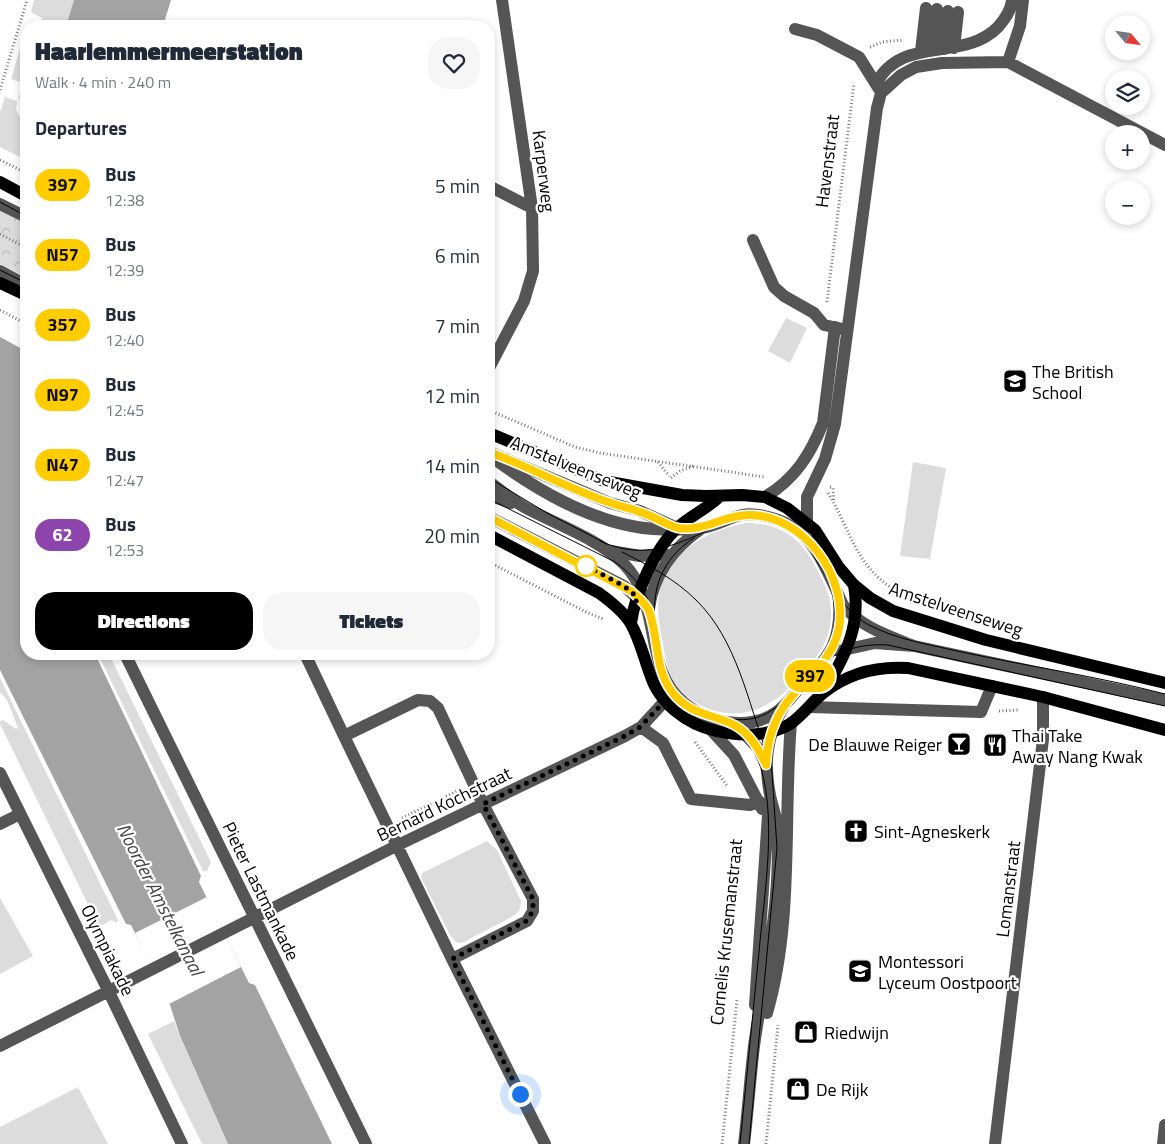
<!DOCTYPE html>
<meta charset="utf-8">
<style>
:root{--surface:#fff;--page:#f6f6f7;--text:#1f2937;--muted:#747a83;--accent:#000}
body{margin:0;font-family:"Titillium Web",sans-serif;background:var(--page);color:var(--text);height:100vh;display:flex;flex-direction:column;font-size:19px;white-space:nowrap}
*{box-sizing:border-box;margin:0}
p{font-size:16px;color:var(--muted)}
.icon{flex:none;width:28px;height:28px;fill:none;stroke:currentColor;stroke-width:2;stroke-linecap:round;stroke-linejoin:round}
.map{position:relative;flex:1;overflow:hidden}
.sheet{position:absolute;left:20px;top:20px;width:475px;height:640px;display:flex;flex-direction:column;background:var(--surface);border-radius:20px;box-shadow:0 2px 8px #0003}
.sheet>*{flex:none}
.badge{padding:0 10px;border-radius:16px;font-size:18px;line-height:32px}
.needle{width:32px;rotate:119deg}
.fabs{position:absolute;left:1105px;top:15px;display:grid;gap:10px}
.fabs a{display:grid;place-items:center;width:45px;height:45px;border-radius:50%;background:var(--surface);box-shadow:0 2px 8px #0003;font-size:25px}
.you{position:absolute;width:25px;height:25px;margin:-12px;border:4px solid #fff;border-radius:50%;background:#1a73e8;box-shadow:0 0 0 8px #1a73e833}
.map>.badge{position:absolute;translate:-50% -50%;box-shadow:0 0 0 2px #fff}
h2{padding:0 15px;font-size:19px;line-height:45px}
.round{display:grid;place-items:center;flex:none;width:52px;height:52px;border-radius:20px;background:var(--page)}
.summary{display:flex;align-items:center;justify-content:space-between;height:85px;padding:0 15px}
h1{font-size:24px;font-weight:800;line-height:38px}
.cta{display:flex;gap:10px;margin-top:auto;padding:10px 15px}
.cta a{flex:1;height:58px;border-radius:20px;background:var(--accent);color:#fff;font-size:20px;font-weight:800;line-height:58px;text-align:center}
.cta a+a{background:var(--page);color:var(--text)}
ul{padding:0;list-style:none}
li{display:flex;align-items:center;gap:15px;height:70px;padding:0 15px}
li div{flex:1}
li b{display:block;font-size:19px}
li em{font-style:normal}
li .badge{min-width:55px;font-weight:700;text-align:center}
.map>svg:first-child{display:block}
.green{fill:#dcdcdc}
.forest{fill:url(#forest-crowns)}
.water{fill:#a3a3a3}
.pier{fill:#fff}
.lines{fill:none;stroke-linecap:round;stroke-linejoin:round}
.path{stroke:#777;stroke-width:3;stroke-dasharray:1 2.5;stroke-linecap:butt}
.minor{stroke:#555;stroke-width:12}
.major{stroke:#000;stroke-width:12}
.tram{stroke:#000;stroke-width:1}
.line-casing{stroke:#fff;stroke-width:11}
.line{stroke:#fc0;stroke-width:8}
.walk{stroke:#000;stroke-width:5;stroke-dasharray:0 9}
.stop-dot{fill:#fff;stroke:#fc0;stroke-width:2.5}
.labels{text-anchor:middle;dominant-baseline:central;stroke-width:4.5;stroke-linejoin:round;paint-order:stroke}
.street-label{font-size:18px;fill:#000;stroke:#fff}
.poi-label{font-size:18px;fill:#000;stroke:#fff;text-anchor:start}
.water-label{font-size:19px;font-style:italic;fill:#444;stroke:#fff}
</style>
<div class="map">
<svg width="1165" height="1144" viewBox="0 0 1165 1144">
<defs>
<pattern id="forest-crowns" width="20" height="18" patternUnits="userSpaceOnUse" patternTransform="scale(1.25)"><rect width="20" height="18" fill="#dcdcdc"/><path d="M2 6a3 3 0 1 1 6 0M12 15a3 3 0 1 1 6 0" fill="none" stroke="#bbb"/></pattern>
</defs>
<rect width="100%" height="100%" fill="#fff"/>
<!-- green -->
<path class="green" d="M 34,0 L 74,0 L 66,26 L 40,26 L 42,18 L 31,12 Z
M 25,31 L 26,32 L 26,101 L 18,99 L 23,83 L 11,79 Z
M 5,97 L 17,101 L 16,109 L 19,116 L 26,117 L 26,160 L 0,147 L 0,112 Z
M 786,318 L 807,328 L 790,363 L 768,351 Z
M 913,462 L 946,468 L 930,559 L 900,556 Z
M 746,523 C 777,523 798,535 813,562 C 822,579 832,595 831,615 C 831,639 817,658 802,675 C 771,710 734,728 690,699 C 671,687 666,665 663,644 C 660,628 656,611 659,595 C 666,553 707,530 746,523 Z
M 98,654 L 109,654 L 211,862 L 207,871 L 203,871 Z
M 0,678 L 118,920 L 117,923 L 111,920 L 99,927 L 0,724 L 0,721 L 3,720 L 16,729 L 18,728 L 7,700 L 0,692 Z
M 487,841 L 497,850 L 521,901 L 520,909 L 515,915 L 462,943 L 456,942 L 450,935 L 421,878 L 422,873 Z
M 0,898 L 33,956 L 0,974 Z
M 174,1021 L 180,1037 L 228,1144 L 202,1144 L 148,1034 Z
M 78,1087 L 108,1144 L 0,1144 L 0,1127 Z"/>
<!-- forest -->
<path class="forest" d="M 0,208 L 26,222 L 26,277 L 0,264 Z"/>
<!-- water -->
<path class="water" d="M 74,0 L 171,0 L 163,26 L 66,26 Z
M 0,337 L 26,351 L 26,654 L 95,654 L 201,876 L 199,882 L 249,983 L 255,985 L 332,1144 L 228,1144 L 180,1036 L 169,1002 L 131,925 L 126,924 L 0,670 Z"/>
<!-- pier -->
<path class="pier" d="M 207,897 L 241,967 L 169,1004 L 135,933 Z"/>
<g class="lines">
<!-- path -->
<path class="path" d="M 870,47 L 882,42 L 903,40
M 0,90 L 27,0
M 0,160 L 26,173
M 0,234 L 26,248
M 827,302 L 854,83
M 0,310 L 26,324
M 489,410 L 575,447 L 600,453 L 765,477
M 658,462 L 669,476
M 671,478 L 680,471 L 694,466
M 830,487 L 833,488 L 834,501
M 828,493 C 852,532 853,563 896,591 L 1007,626
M 489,562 L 588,613 L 603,619
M 999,711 L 1018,710
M 695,742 L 728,787
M 402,818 L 459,790
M 722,1144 L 737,1000
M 766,1144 L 778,1025"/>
<!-- minor -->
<path class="minor" d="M 795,29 L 817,35 L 859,57 L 879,89
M 954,48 L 958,12
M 944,49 L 948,11
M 933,50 L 937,9
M 921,51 L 926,8
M 1008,62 L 1020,26 L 1023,0
M 876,84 C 901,34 963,63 998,27 C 1005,19 1011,11 1012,0
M 489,186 L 532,208
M 0,204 L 26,217
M 753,240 L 774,287 L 784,296 L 814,313 L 824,325 L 843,329
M 0,271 L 26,285
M 489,368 L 524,301 L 533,271 L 532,208 L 502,0
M 494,454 L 610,503 L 640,511 L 675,527
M 489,455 C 536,490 593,524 653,529 C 668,530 687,530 702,528 C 716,526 728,518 742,515 C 751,513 762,515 772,518 C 814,529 826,569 843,605 C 860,627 889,636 914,646
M 489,482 C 501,490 513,501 526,508 C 556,524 600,540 624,564 C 663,604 642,669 684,703 C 708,723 748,731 775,713 C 786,706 793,695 801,686 C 831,654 842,642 839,596
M 489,495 L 511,503
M 765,497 C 795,479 810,455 823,423 L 835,327
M 489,517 L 624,586 L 645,605
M 807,523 L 807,497 L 825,459 L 835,424 L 877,108 L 881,93 L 901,75 L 916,67 L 942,63 L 1008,62 L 1165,145
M 611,551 L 640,556 L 665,554
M 649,608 C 654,573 673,548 702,528
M 839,651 L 875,643 L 914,646 L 1165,700
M 125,654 L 366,1144
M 305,654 L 344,736
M 418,700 L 430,701 L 438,708 L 483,804 L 533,899 L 533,911 L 527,921 L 452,959 L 344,736 Z
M 809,707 L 981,712 L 992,686
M 641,727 L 663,743 L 691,799 L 750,805 L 759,801
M 740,729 L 758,748 L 765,763
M 711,730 L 734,755 L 762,809
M 0,773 L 108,990 L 182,1144
M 0,824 L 20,814
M 452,959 L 545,1144
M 755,1005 L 769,801
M 767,1013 C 794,920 783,819 791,723
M 0,1046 L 398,845 L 625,736 L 641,727 L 664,702
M 744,1144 C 748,1111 750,1079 754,1046 C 764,975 782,901 777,828 C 777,817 772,806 770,795 C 764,763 766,737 783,708
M 995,1144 L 1043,739 L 1043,697
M 1163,1144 L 1165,1125"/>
<!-- major -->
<path class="major" d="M 0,182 L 26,196
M 0,283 L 26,295
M 489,433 L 604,481 L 682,495 L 706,496 L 742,495 L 765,497 L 787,508 L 815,530 L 838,566 L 854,585 L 870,598 L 893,611 L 986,640 L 1165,683
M 489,535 L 599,593 C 610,601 624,612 631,624 C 640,640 644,658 650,674 C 659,703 686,724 716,731 C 739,736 768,737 790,724 C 802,716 812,702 823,693 C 848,673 877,666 908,668 L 1043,697 L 1165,730
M 631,623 C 635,594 655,549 676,529 C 690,516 707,509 720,496
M 826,688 C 846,654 861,625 854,585"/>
<!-- tram -->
<path class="tram" d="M 0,202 L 26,216
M 0,270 L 26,283
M 489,478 L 547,513 L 607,544
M 489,499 L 615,562 C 632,574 646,590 652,611
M 694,538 C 661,559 650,591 656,629 C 659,646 660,665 668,680 C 688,719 739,712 757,757 C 779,811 764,895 759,952 C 753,1016 746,1080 740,1144
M 600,541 C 674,575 715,504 771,521 C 822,536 823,599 867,624 C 895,639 926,644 957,651 C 1026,666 1096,676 1165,694
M 622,552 C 648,565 675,579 696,600 C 737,640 748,702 767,754
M 810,672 C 834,652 858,643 888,645 L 1165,706
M 723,718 C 736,720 749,721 761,716 C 785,707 824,662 832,637 C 836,622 835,607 832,592
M 749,1144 L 777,848 L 770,743 L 776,719 L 792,692"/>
</g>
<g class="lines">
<!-- line casing -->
<g class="line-casing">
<path id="line" d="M 489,452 C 530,467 569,489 611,503 C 621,507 631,508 640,512 C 652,515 668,526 678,528 C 704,532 724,515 748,515 C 803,514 848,576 839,628 C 833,660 807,677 788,701 C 774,719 767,742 766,765 C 759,749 748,731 732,724 C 709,713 690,715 672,692 C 654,668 659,638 649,611 C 646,603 637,597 631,591 L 489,517"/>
</g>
<!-- line -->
<use href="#line" class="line"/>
<!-- walk -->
<path class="walk" d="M 520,1094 L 452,959 L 526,921 L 533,911 L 533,899 L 483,804 L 625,736 L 640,727 L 664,702 L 650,677 L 631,623 L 637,597 L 624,586 L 586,566"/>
</g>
<!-- icons -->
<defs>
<g id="school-square" transform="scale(1.25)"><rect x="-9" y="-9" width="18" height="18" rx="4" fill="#000" stroke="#fff"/><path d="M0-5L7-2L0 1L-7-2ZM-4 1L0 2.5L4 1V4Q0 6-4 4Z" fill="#fff"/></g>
<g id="bar-square" transform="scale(1.25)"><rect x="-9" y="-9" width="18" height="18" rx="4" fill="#000" stroke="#fff"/><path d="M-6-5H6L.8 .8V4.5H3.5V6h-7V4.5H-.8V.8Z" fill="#fff"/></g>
<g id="restaurant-square" transform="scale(1.25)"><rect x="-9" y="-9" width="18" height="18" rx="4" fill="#000" stroke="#fff"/><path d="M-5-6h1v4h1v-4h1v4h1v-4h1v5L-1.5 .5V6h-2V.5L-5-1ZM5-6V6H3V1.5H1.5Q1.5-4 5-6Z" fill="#fff"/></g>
<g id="church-square" transform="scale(1.25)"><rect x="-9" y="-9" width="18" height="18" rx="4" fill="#000" stroke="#fff"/><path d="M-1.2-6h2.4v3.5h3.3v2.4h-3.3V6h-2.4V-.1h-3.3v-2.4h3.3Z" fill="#fff"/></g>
<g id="shop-square" transform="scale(1.25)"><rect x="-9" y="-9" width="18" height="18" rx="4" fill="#000" stroke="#fff"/><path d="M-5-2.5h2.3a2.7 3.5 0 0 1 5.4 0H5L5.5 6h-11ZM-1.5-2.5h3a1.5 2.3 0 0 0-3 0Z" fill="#fff"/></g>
</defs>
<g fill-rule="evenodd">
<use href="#school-square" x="1015" y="381"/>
<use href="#bar-square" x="959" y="744"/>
<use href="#restaurant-square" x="995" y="745"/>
<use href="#church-square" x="856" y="831"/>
<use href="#school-square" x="860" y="971"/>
<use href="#shop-square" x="806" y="1032"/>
<use href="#shop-square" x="798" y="1089"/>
</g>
<!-- markers -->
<circle class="stop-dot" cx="586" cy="566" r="10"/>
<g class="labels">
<!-- street labels -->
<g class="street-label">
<text transform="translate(827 161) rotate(-83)">Havenstraat</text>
<text transform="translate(544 171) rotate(83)">Karperweg</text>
<text transform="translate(576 467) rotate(22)">Amstelveenseweg</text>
<text transform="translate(956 609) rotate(18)">Amstelveenseweg</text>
<text transform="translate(444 804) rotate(-26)">Bernard Kochstraat</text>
<text transform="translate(1008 889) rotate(-83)">Lomanstraat</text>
<text transform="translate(261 891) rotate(64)">Pieter Lastmankade</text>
<text transform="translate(726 932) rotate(-84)">Cornelis Krusemanstraat</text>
<text transform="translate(108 950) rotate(64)">Olympiakade</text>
</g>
<!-- poi labels -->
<g class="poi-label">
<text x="1032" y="371">The British<tspan x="1032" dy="21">School</tspan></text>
<text x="1012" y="735">Thai Take<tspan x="1012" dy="21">Away Nang Kwak</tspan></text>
<text x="942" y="744" text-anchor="end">De Blauwe Reiger</text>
<text x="874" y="831">Sint-Agneskerk</text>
<text x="878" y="961">Montessori<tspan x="878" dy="21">Lyceum Oostpoort</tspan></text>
<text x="824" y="1032">Riedwijn</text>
<text x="816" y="1089">De Rijk</text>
</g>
<!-- water labels -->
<g class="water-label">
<text transform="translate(161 899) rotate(63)">Noorder Amstelkanaal</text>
</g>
</g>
</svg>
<div class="fabs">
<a><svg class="needle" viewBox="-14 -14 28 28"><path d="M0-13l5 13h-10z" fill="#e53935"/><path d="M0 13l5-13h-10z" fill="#747a83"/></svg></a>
<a><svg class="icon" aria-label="layers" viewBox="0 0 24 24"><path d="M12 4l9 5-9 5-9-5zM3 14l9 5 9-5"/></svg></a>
<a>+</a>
<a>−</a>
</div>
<div class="you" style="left:520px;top:1094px"></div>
<b class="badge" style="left:810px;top:676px;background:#fc0;color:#111">397</b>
<section class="sheet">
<div class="summary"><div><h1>Haarlemmermeerstation</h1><p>Walk · 4 min · 240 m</p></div><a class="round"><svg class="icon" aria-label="heart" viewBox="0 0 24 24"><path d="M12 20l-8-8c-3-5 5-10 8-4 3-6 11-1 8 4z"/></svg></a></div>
<h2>Departures</h2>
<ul>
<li><span class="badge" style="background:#fc0;color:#111">397</span><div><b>Bus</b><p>12:38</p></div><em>5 min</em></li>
<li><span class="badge" style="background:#fc0;color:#111">N57</span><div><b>Bus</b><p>12:39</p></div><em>6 min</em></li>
<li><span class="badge" style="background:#fc0;color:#111">357</span><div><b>Bus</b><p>12:40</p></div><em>7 min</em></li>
<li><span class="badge" style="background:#fc0;color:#111">N97</span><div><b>Bus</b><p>12:45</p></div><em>12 min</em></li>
<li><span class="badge" style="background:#fc0;color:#111">N47</span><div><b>Bus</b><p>12:47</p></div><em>14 min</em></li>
<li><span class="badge" style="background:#8e44ad;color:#fff">62</span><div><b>Bus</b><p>12:53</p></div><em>20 min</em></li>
</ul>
<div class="cta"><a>Directions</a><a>Tickets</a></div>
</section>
</div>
